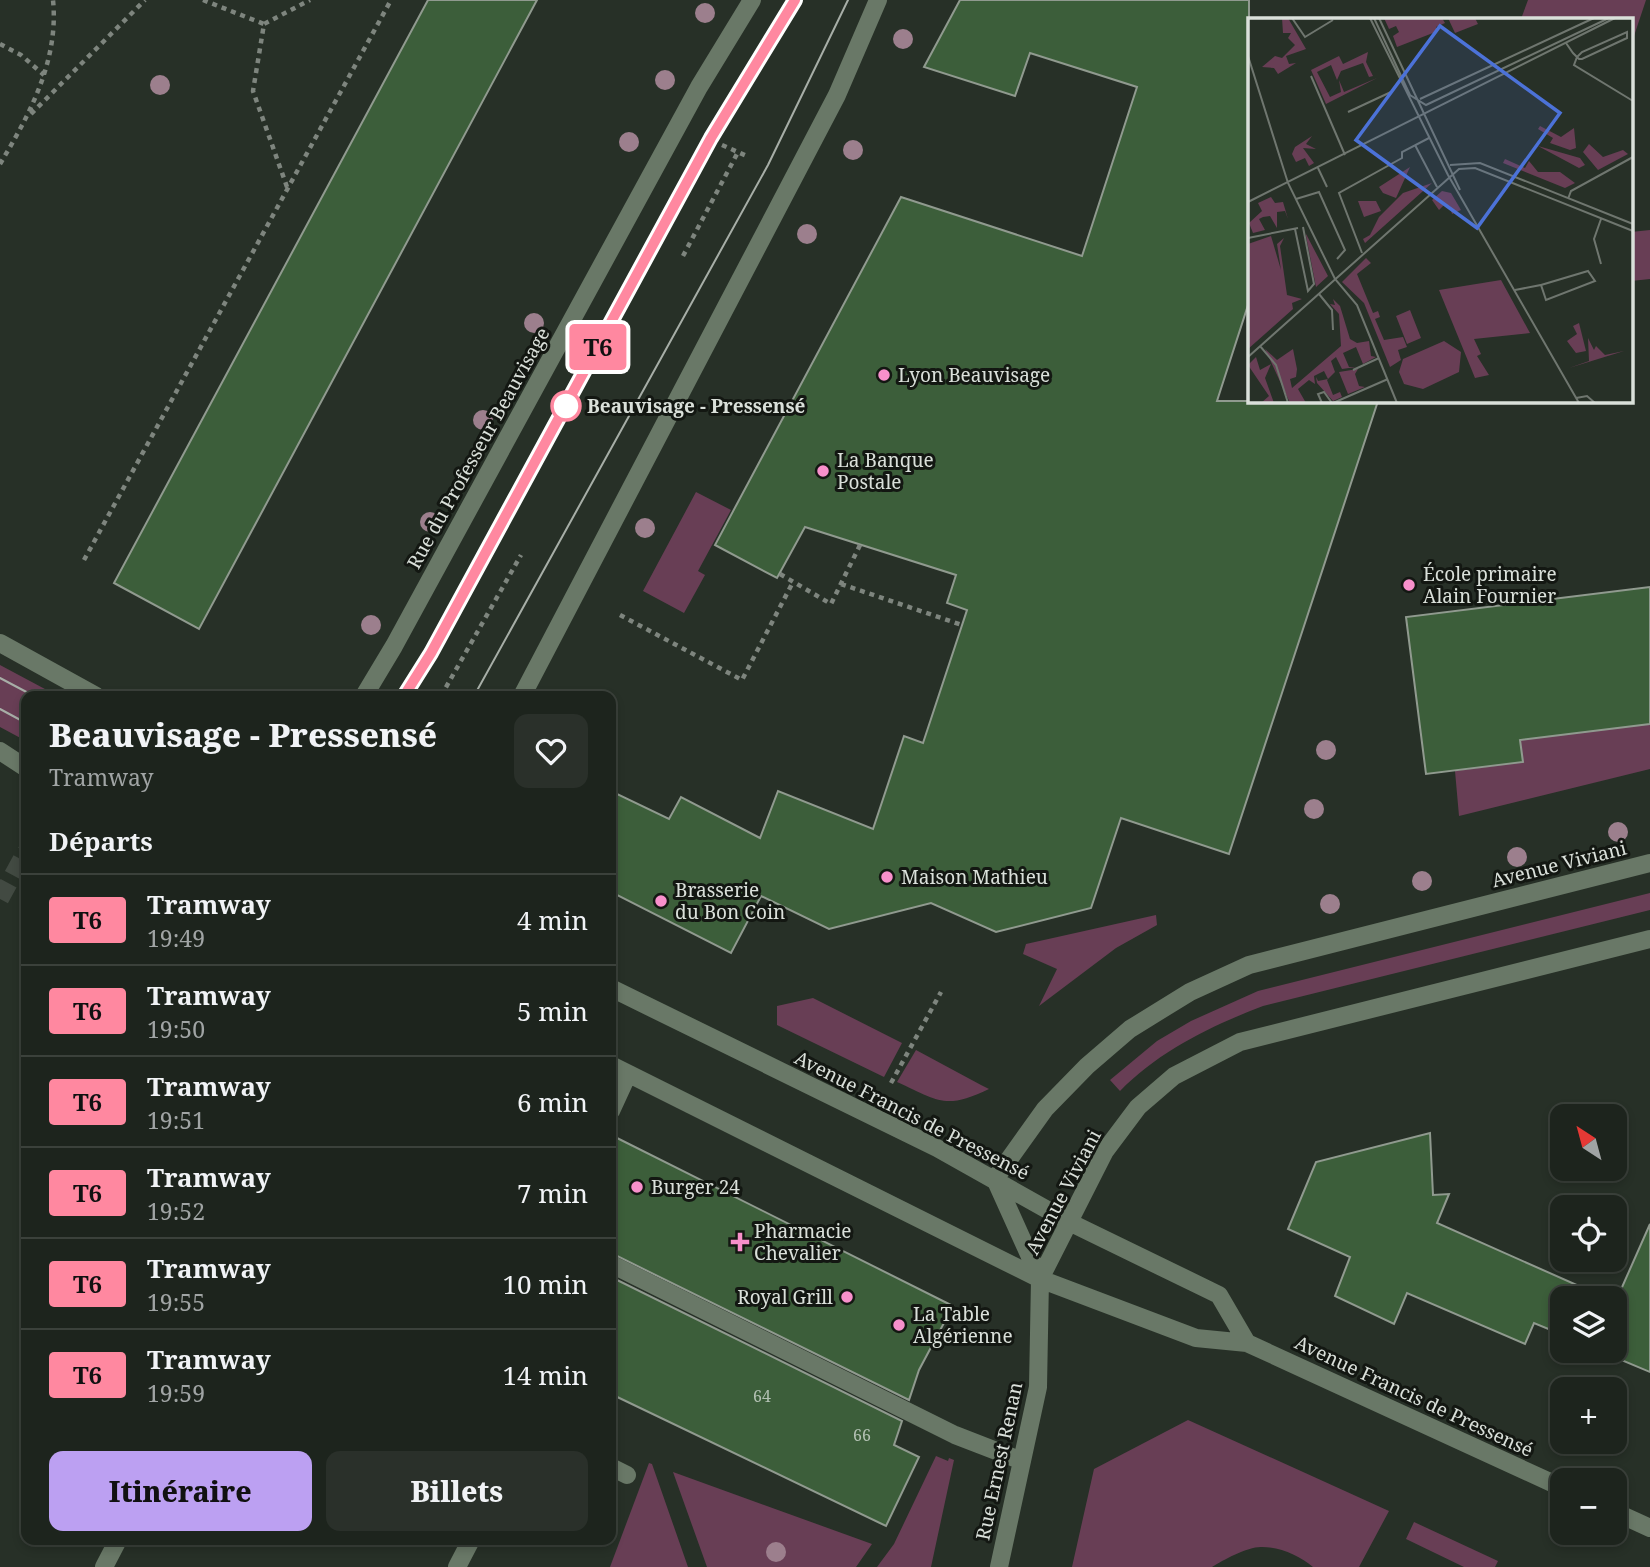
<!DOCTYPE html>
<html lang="fr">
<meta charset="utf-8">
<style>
:root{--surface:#1d241d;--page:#2a302a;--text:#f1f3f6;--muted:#a0a4a4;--line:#3b413b;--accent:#bca0f2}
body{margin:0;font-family:"Noto Serif",serif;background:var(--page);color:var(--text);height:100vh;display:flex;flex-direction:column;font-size:26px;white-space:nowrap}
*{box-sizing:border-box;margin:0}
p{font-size:23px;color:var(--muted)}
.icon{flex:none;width:38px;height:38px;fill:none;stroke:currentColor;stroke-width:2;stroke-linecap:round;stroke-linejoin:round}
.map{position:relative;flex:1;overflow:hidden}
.panel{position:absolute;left:21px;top:691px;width:595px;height:854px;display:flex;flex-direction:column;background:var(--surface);border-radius:14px;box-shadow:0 4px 10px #0003,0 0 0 2px var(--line)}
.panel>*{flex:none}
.badge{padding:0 14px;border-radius:5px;font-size:24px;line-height:46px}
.needle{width:46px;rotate:324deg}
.buttons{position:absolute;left:1550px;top:1104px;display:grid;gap:14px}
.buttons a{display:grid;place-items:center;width:77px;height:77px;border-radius:14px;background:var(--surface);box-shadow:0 4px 10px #0003,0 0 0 2px var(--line);font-size:35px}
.map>.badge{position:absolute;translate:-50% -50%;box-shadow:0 0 0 4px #fff}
h2{padding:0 28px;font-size:26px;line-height:63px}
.round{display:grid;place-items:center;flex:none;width:74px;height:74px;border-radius:14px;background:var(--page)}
.summary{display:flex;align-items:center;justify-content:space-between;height:119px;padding:0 28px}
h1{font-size:33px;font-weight:800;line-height:52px}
.primary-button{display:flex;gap:14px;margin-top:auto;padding:14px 28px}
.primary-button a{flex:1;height:80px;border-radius:14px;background:var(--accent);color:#111;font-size:28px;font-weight:800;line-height:80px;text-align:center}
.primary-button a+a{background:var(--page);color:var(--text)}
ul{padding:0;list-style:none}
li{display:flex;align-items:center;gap:21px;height:91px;padding:0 28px;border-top:2px solid var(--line)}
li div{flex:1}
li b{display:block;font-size:26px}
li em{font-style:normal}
li .badge{min-width:77px;font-weight:700;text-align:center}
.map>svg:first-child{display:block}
.green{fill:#683e55}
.building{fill:#3c5e3a;stroke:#909a8f;stroke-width:2}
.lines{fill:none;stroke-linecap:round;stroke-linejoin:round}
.minor-tunnel{stroke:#424a42;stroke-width:18;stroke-dasharray:18 9;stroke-linecap:butt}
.path{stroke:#7e857e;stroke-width:4.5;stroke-dasharray:5 5;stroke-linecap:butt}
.minor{stroke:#697867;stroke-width:18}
.tram{stroke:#a7aea7;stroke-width:2}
.tree{fill:#9c7f8d}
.line-casing{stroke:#fff;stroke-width:16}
.line{stroke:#ff88a0;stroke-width:10}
.poi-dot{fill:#f890cb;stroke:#131712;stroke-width:2.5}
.stop-dot{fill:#fff;stroke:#ff88a0;stroke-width:3.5}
.labels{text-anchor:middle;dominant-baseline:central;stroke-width:6;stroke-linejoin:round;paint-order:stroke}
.number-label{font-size:16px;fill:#b2c0b2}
.poi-label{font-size:19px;fill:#dae0da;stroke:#131712;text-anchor:start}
.stop-label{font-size:19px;font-weight:bold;fill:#dae0da;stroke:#131712;text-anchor:start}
.street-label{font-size:19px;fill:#dae0da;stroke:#131712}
.inset-road{fill:none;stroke:#6f766f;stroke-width:2}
.view{fill:#4c72d8;fill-opacity:0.15;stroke:#4c72d8;stroke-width:3.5}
.inset-edge{fill:none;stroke:#dae0da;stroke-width:3.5}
</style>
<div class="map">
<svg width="1650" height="1567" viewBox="0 0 1650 1567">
<rect width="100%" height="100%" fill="#273027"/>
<!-- green -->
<path class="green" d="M 1528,0 L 1646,0 L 1631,45 L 1631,19 L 1521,19 Z
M 1650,230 L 1650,279 L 1631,281 L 1631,232 Z
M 696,492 L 731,510 L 698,571 L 705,575 L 684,613 L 643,591 Z
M 0,665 L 58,696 L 26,696 L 26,741 L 0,727 Z
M 1650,724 L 1650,769 L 1459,816 L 1455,771 L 1523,762 L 1520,740 Z
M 1650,893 L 1650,910 L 1263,1006 C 1211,1026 1159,1051 1120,1091 L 1110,1080 L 1157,1041 L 1191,1021 L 1258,991 Z
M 1156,915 L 1157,925 L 1116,948 L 1039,1006 L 1057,969 L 1023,954 L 1026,944 Z
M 813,998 L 902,1043 L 884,1077 L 777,1025 L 777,1006 Z
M 916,1050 L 981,1085 L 989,1089 C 945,1110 939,1101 897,1082 Z
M 1188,1420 L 1389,1511 L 1359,1567 L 1313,1567 C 1300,1556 1280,1547 1262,1547 C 1249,1546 1223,1560 1212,1567 L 1072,1567 L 1094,1469 Z
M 936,1456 L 948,1461 L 949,1458 L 954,1460 L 931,1567 L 877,1567 L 894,1544 Z
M 649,1463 L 652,1464 L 688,1567 L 610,1567 Z
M 673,1472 L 872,1544 L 856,1567 L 707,1567 Z
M 1414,1522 L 1498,1561 L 1495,1567 L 1464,1567 L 1406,1539 Z"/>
<!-- building -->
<path class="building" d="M 428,0 L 537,0 L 199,629 L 114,583 Z
M 960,0 L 1249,0 L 1249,302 L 1217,401 L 1378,401 L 1229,854 L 1121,818 L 1091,908 L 996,932 L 931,903 L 829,929 L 761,896 L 731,953 L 611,892 L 611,791 L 669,819 L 681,797 L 760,838 L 778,791 L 873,829 L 904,736 L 923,743 L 967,610 L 947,603 L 956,575 L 805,527 L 777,578 L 715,545 L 901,197 L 1082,256 L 1137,87 L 1030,53 L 1015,96 L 924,67 Z
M 1650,587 L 1650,724 L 1520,740 L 1523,762 L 1426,774 L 1406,617 Z
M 1430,1133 L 1433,1195 L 1449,1194 L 1437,1223 L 1606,1298 L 1563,1298 L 1563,1335 L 1534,1323 L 1525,1344 L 1407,1293 L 1394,1324 L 1335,1296 L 1350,1257 L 1288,1229 L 1316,1162 Z
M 611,1135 L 953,1306 L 919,1370 L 909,1400 L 611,1253 Z
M 1650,1224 L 1650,1372 L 1600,1351 L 1615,1351 L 1615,1303 Z
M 611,1277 L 902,1421 L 894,1445 L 919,1457 L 886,1526 L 611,1394 Z"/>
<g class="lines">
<!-- minor-tunnel -->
<path class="minor-tunnel" d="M 0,899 L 26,851"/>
<!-- path -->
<path class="path" d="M 203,0 L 264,24
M 0,44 L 21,55 L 44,75
M 31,114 L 145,0
M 722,145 L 749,157
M 0,164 C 30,114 59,60 53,0
M 287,187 L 253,91 L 264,24 L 310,0
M 683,256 L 738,152
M 84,560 L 391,0
M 780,574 L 831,604 L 860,545
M 841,584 L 962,625
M 620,615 L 742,680 L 793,582
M 441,696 L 521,555
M 891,1083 L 941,992"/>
<!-- minor -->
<path class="minor" d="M 0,643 L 96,696
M 364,696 L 394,646 L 699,87 L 752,0
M 522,696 L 837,95 L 878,0
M 0,751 L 26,768
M 611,988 L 937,1148 L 1069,1222 L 1219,1295 L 1247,1343
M 611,1065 L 1040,1279 L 1196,1338 L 1247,1343 L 1563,1488
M 611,1111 L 628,1074
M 995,1179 L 1045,1109 L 1087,1066 L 1130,1029 L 1190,992 L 1249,965 L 1650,863
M 995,1179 L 1040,1279 L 1038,1387 L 999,1567
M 611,1264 L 955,1435 L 1022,1461
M 1040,1279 L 1105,1151 L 1138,1107 L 1174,1076 L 1240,1042 L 1650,939
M 611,1467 L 627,1475
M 1615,1512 L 1650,1528
M 104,1567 L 118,1540
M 457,1567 L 471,1540"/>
<!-- tram -->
<path class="tram" d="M 0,678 L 34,696
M 404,696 L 419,676 L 711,138 L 795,0
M 474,696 L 768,165 L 848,0
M 0,709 L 26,723"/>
</g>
<!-- trees -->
<g class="tree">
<circle cx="705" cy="13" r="10"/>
<circle cx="903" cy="39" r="10"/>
<circle cx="665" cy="80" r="10"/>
<circle cx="160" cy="85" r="10"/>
<circle cx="629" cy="142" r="10"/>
<circle cx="853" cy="150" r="10"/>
<circle cx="807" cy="234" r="10"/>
<circle cx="534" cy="323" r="10"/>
<circle cx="483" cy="420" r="10"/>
<circle cx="430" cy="522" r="10"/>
<circle cx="645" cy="528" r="10"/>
<circle cx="371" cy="625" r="10"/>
<circle cx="1326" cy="750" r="10"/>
<circle cx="1314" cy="809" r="10"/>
<circle cx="1618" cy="832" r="10"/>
<circle cx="1517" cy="857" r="10"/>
<circle cx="1422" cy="881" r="10"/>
<circle cx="1330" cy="904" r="10"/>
<circle cx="776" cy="1552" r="10"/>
</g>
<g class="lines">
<!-- line casing -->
<g class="line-casing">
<path id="line" d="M 404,696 L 431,653 L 711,138 L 795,0"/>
</g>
<!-- line -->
<use href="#line" class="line"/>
</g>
<!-- markers -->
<g class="poi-dot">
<circle cx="884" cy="375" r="7"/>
<circle cx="823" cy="471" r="7"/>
<circle cx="1409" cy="585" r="7"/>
<circle cx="887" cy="877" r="7"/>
<circle cx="661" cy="901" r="7"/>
<circle cx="637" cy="1187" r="7"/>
<path d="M736.5 1231.5h7v7h7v7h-7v7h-7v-7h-7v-7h7z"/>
<circle cx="847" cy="1297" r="7"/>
<circle cx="899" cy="1325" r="7"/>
</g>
<circle class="stop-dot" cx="566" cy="406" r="14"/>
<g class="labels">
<!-- number labels -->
<g class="number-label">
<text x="762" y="1396">64</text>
<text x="862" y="1435">66</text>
</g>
<!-- poi labels -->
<g class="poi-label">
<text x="898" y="375">Lyon Beauvisage</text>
<text x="837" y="460">La Banque<tspan x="837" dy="22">Postale</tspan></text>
<text x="1423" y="574">École primaire<tspan x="1423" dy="22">Alain Fournier</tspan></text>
<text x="901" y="877">Maison Mathieu</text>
<text x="675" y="890">Brasserie<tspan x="675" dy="22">du Bon Coin</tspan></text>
<text x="651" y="1187">Burger 24</text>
<text x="754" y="1231">Pharmacie<tspan x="754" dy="22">Chevalier</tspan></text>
<text x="833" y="1297" text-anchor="end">Royal Grill</text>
<text x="913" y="1314">La Table<tspan x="913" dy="22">Algérienne</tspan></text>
</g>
<!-- stop labels -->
<g class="stop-label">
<text x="587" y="406">Beauvisage - Pressensé</text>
</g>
<!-- street labels -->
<g class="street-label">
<text transform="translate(478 448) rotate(-61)">Rue du Professeur Beauvisage</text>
<text transform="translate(1559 864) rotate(-14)">Avenue Viviani</text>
<text transform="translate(912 1115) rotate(27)">Avenue Francis de Pressensé</text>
<text transform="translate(1063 1192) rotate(-62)">Avenue Viviani</text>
<text transform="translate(1414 1396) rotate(25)">Avenue Francis de Pressensé</text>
<text transform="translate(999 1461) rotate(-78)">Rue Ernest Renan</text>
</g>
</g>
<!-- overview -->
<g transform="translate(1248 18)">
<rect width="385" height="385" fill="#273027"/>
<path d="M 34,0 L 40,0 L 58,31 L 38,38 L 41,46 L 48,45 L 30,56 L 26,50 L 14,49 L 27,38 L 34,40 L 47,27 L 40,20 L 43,15 L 35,15 ZM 136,0 L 194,0 L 197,5 L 188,9 L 190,13 L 149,29 L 145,18 L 151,14 L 148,8 L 141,11 ZM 200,0 L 227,0 L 230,6 L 207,15 ZM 120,34 L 118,44 L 125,58 L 121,59 L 115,45 L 93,53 L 89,62 L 83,47 L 69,54 L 82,79 L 93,74 L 91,62 L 96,74 L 129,60 L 78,86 L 63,52 L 91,38 L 95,46 ZM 292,108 L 313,119 L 326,110 L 328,130 L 322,132 L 302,125 L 305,120 L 290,111 ZM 64,118 L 58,126 L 68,131 L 55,130 L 66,145 L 61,148 L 57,140 L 48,144 L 44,136 L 47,129 ZM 341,126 L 355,139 L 375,132 L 380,136 L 350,152 L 335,134 ZM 290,128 L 332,140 L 337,147 L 331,150 ZM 257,141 L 277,150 L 281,143 L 290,154 L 312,154 L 327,165 L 317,170 L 255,145 ZM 162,149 L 148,180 L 135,175 L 131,169 ZM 184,165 L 117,225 L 115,221 L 122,217 L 131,199 L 155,175 ZM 194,173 L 203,175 L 213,192 L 204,196 L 202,188 L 196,187 L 191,192 L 184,182 ZM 23,179 L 27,185 L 35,184 L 40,201 L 37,193 L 29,194 L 29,210 L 22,198 L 15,199 L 11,201 L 17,212 L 5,215 L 1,205 L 14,193 L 10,185 ZM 110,183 L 128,183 L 133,193 L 116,199 ZM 58,216 L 80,258 L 68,269 L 58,218 ZM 23,218 L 33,252 L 29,226 L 36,220 L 32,228 L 39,277 L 54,281 L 44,285 L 45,291 L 0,331 L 0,226 ZM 118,240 L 123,245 L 109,256 L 125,295 L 130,293 L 132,299 L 127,301 L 136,322 L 155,319 L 159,329 L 150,332 L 153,342 L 142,349 L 116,285 L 94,264 ZM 253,262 L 282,315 L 226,321 L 233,336 L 229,338 L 241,357 L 227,360 L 191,272 ZM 85,281 L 92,288 L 102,321 L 109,325 L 121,323 L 123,338 L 128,339 L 115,346 L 108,329 L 95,335 L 101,349 L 108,349 L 94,351 L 88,339 L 83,343 L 87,354 L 79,362 L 85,377 L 92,374 L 94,379 L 85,383 L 69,365 L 68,359 L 70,363 L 80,361 L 76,353 L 66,358 L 67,366 L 61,362 L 50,371 L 58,385 L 42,385 L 17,331 L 29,342 L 45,331 L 49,351 L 48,359 L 42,361 L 44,370 L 93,328 L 91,296 L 82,286 L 87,287 ZM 162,292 L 173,320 L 159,326 L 148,298 ZM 331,305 L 338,333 L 328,335 L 319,323 L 329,316 L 325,308 ZM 340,320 L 346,332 L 348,328 L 357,337 L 376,333 L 321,350 L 341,343 ZM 196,323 L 213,334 L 211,354 L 175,371 L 156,366 L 151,354 L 155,341 ZM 8,339 L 12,352 L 23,346 L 17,360 L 26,385 L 13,385 L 21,378 L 0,347 ZM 110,351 L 107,356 L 111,368 L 117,369 L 100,376 L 91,354 Z" fill="#683e55"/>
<path class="inset-road" d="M 44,0 L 57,19 L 85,2M 122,0 L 200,157 L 331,385M 126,0 L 162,77 L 178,87 L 361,0M 131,0 L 212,172M 318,25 L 325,35 L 331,41 L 334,41 L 379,20 L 379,14 L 334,34 L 329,39 L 326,47 L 385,83M 0,38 L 40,165 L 87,261 L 109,287 L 149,385M 63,58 L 97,137M 172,81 L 346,0M 100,94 L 143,74M 167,127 L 189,169M 202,147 L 232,145 L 385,206M 70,150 L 79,169M 48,181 L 71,174 L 97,232 L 89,241M 320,181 L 323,173 L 385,139M 0,184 L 367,0M 47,211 L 60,273 L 66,266 L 55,209M 0,220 L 50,210M 114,235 L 91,175 L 154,140 L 154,134 L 181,120M 353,246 L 346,221 L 353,201M 267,272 L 293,267 L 298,282 L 347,263 L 340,253 L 293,267M 71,276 L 84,292 L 85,312M 12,328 L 28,347 L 40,385M 0,339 L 211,151 L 227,150 L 385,213M 105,352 L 131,340M 328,380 L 339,378 L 347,385M 74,385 L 70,376 L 76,374 L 84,385M 85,385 L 140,361"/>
<path class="view" d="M 192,8 L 312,95 L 229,210 L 108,122 Z"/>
<rect width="385" height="385" class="inset-edge"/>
</g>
</svg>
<div class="buttons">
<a><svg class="needle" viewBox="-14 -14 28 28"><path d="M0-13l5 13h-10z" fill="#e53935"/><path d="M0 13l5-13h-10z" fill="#a0a4a4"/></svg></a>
<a><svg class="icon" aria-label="locate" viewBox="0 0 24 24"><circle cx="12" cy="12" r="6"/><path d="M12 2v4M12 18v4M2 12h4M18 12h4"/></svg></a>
<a><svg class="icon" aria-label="layers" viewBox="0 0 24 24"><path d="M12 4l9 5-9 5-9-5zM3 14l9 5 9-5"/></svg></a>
<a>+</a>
<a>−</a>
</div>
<b class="badge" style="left:598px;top:347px;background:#ff88a0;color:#111">T6</b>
<section class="panel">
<div class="summary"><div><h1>Beauvisage - Pressensé</h1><p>Tramway</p></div><a class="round"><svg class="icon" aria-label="heart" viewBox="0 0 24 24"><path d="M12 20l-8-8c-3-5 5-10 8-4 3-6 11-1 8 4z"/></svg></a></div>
<h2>Départs</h2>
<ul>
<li><span class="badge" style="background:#ff88a0;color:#111">T6</span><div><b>Tramway</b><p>19:49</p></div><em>4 min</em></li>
<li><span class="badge" style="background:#ff88a0;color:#111">T6</span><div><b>Tramway</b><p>19:50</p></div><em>5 min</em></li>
<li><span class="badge" style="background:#ff88a0;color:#111">T6</span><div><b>Tramway</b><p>19:51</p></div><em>6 min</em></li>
<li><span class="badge" style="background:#ff88a0;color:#111">T6</span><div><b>Tramway</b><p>19:52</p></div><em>7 min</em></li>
<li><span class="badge" style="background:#ff88a0;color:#111">T6</span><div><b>Tramway</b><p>19:55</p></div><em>10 min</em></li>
<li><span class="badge" style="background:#ff88a0;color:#111">T6</span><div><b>Tramway</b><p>19:59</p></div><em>14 min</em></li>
</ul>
<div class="primary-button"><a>Itinéraire</a><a>Billets</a></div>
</section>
</div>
